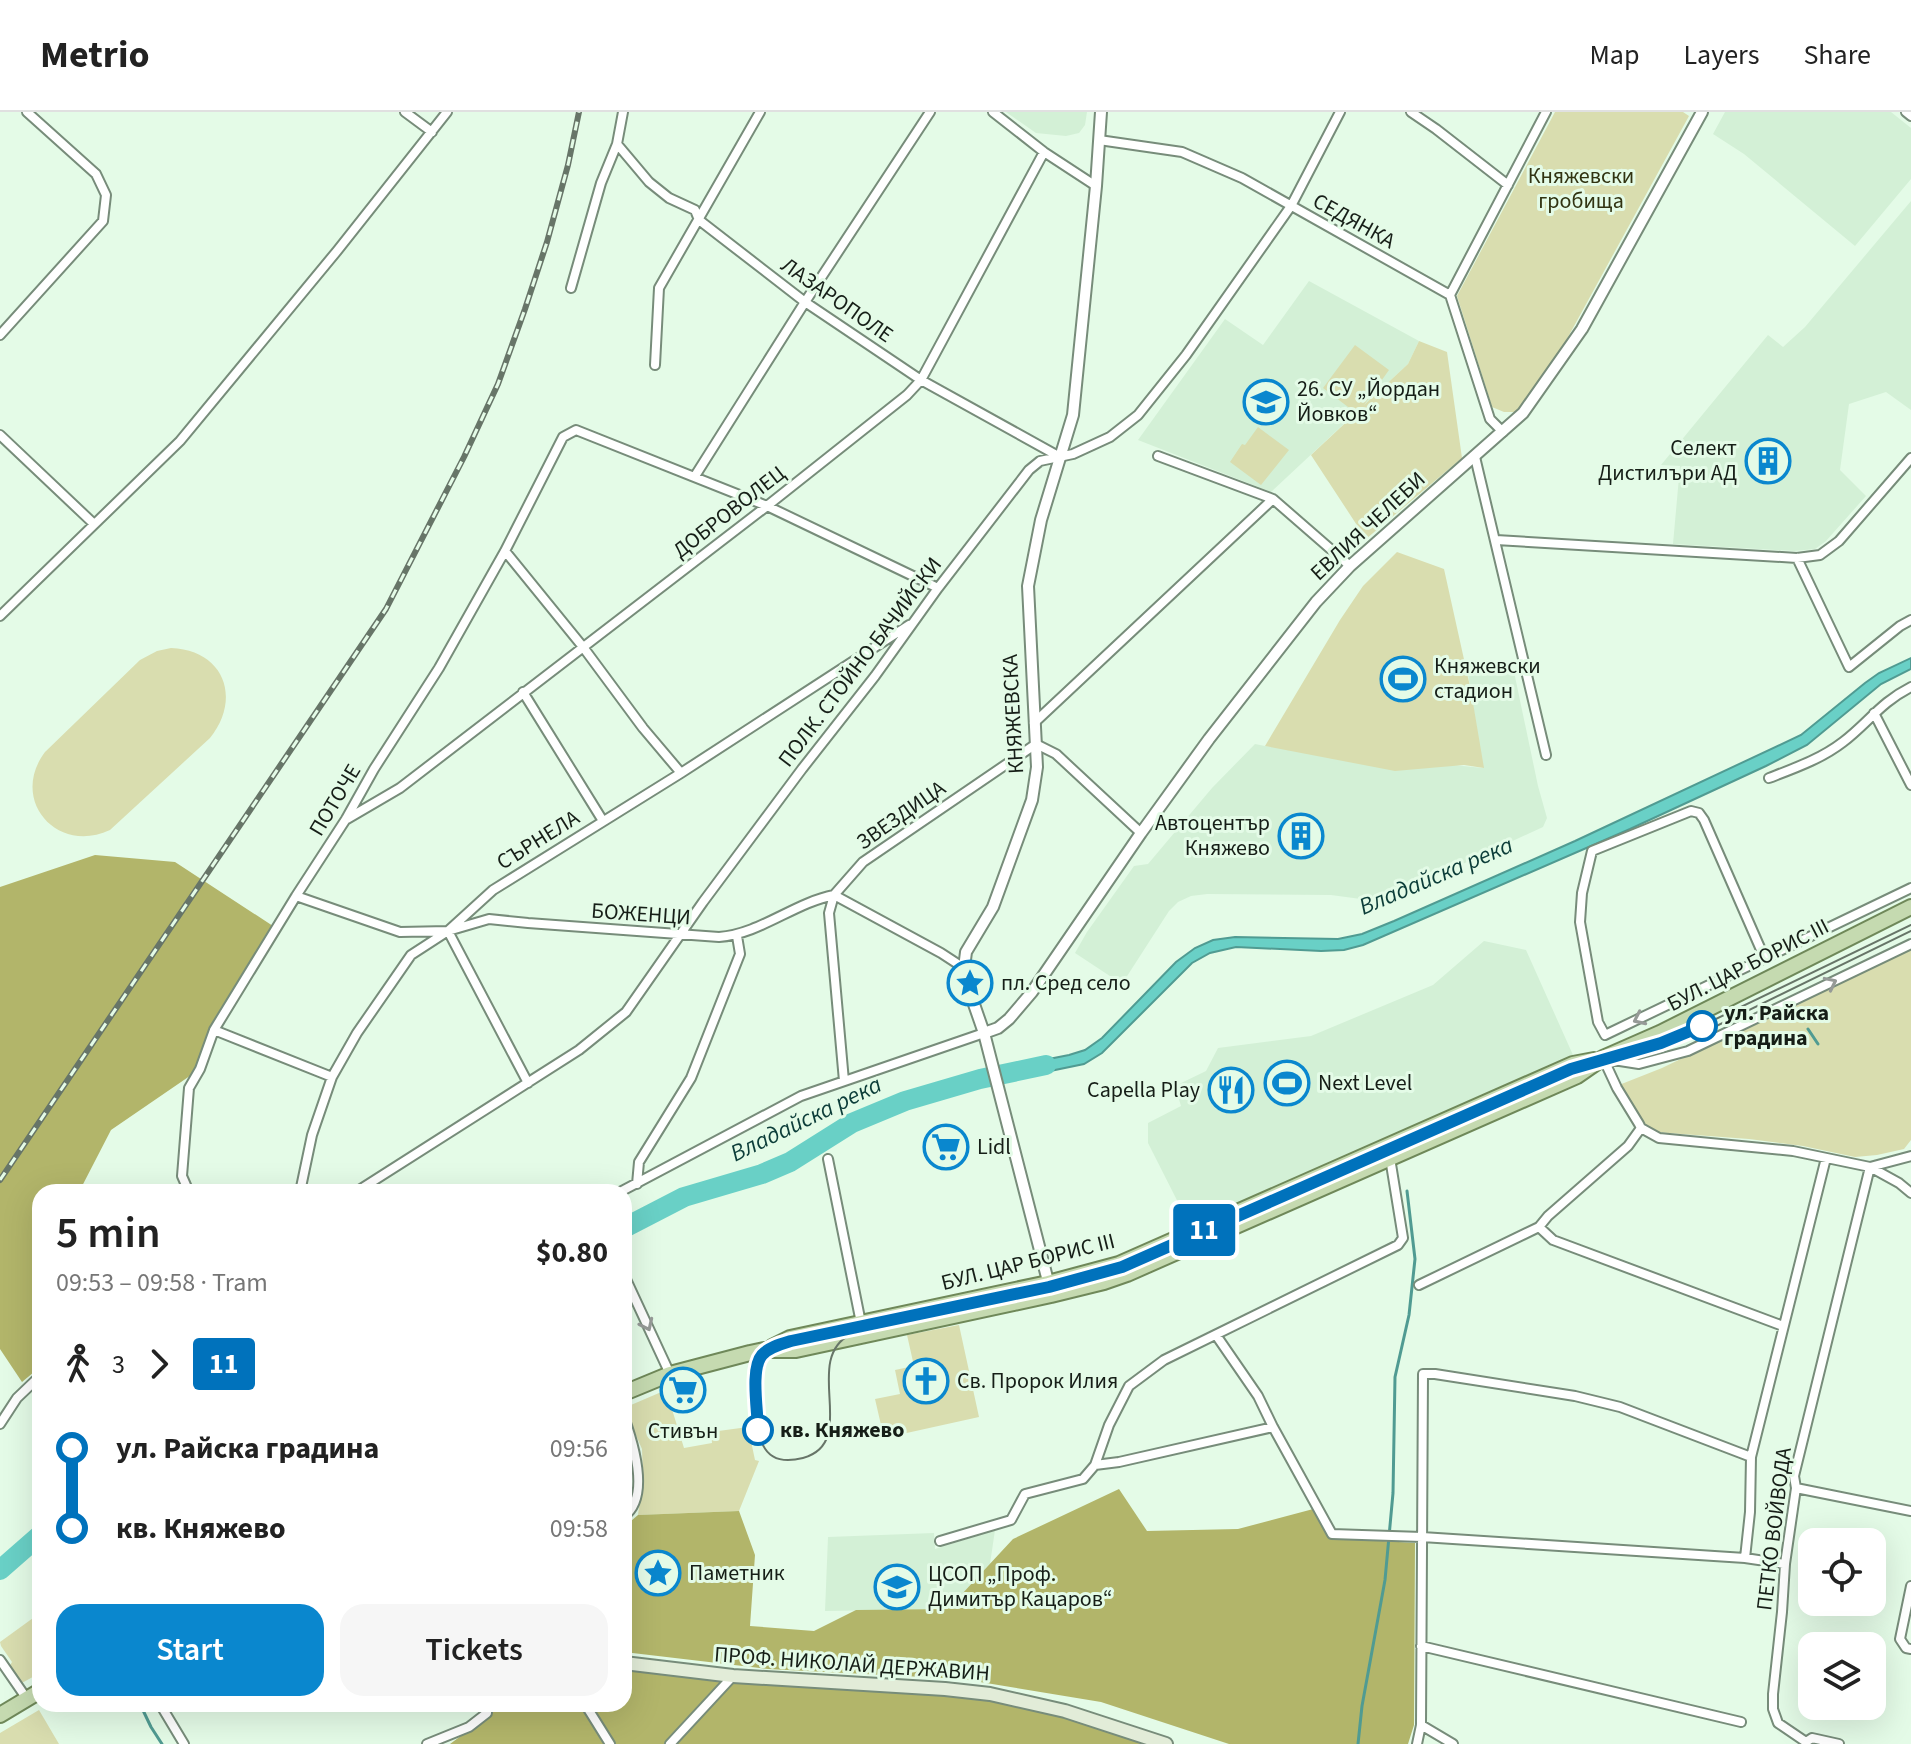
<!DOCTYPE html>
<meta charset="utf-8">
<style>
:root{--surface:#fff;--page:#f6f6f6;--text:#222;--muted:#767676;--line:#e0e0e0;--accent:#0a87ce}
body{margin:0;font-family:"Source Sans 3",sans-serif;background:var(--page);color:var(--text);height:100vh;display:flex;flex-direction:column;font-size:30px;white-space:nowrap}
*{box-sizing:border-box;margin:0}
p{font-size:26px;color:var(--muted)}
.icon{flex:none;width:44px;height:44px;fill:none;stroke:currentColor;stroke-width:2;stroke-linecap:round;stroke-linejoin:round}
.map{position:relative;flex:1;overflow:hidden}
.sheet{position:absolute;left:32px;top:1072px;width:600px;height:528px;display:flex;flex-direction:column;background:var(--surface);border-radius:24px;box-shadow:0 8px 32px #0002}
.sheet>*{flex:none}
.badge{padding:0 16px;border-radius:6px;font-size:28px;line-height:52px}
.buttons{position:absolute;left:1798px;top:1416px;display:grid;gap:16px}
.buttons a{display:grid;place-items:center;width:88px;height:88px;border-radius:16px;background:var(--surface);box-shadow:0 8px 32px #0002;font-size:40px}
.map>.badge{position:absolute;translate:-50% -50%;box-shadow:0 0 0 4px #fff}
.legs{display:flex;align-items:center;gap:12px;height:88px;padding:0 24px;font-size:26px}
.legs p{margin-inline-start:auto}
.headline{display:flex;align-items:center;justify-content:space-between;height:136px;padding:0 24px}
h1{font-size:44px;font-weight:600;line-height:60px}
.primary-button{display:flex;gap:16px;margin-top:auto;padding:16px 24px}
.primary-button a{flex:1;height:92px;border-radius:24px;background:var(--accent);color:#fff;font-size:32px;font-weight:600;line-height:92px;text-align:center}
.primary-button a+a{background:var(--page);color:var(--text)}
ul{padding:0 24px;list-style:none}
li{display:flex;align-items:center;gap:28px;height:80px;font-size:30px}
li i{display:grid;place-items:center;width:12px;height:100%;margin:0 10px;background:currentColor}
li i::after{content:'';width:20px;height:20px;margin:-10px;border:6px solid;border-radius:50%;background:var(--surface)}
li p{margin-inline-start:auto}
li:first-child i{background:linear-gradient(#0000 50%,currentColor 0)}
li:last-child i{background:linear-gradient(currentColor 50%,#0000 0)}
header{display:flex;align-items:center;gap:48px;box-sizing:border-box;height:112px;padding:0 40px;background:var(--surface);border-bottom:2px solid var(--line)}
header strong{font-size:38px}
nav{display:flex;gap:44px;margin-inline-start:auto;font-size:28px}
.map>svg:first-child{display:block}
.built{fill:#d3f0d6}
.green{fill:#d9ddaf}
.forest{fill:#b2b56a}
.water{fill:#69d0c6;stroke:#509b92;stroke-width:2}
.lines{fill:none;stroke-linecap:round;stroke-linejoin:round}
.stream{stroke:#509b92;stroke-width:3}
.river{stroke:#69d0c6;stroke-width:20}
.minor-casing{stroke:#778c7a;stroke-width:12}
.tertiary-casing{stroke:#778c7a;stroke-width:14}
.secondary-casing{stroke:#778c7a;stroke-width:16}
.primary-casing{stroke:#6f8859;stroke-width:18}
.minor{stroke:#fff;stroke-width:8}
.tertiary{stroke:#fff;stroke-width:10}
.secondary{stroke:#e2ecd8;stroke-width:12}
.primary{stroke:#c5dab0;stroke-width:14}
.tram{stroke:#677568;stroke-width:2}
.rail-casing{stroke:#677568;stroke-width:6}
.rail{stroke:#e4fbe7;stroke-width:3;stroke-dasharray:9;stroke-linecap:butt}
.oneway{stroke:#969a97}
.line-1-casing{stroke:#fff;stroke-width:18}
.line-1{stroke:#0072bc;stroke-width:12}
.stop-1-dot{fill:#fff;stroke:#0072bc;stroke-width:4}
.labels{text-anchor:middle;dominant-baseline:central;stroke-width:6;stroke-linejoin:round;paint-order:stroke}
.park-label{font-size:22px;fill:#313311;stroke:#e4fbe7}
.street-label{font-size:22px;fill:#161e17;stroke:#e4fbe7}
.poi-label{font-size:22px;fill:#161e17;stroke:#e4fbe7;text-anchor:start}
.stop-label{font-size:22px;font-weight:bold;fill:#161e17;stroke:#e4fbe7;text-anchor:start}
.water-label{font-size:24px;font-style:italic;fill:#0c3d39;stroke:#e4fbe7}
</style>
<header>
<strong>Metrio</strong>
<nav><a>Map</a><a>Layers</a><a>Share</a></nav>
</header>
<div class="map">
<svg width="1911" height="1632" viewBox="0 0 1911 1632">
<rect width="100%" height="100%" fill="#e4fbe7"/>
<!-- built -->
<path class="built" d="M 1006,0 L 1087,0 L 1085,13 L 1079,21 L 1066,24 L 1036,21 Z
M 1725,0 L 1891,0 L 1911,16 L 1911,67 L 1855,134 L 1744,42 L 1713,22 Z
M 1911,89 L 1911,298 L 1886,280 L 1849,292 L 1840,358 L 1866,384 L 1826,429 L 1815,437 L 1794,439 L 1673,432 L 1680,354 L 1661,353 L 1768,223 L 1783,235 L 1805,215 Z
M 1309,169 L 1419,229 L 1408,252 L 1271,380 L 1138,328 L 1225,207 L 1263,233 Z
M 1513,555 L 1538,674 L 1547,706 L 1543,715 L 1402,780 L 1361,787 L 1331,783 L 1207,782 L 1191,784 L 1178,790 L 1169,799 L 1122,872 L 1075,841 L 1087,820 L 1134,754 L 1148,752 L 1212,676 L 1255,632 L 1265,634 L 1483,656 L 1468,562 Z
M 1484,829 L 1526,838 L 1573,943 L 1483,985 L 1189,1112 L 1148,1031 L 1148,1011 L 1181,994 L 1175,974 L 1206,959 L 1218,936 L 1311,924 L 1433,873 Z
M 995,1418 L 990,1452 L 948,1497 L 825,1499 L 828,1425 L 934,1421 L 935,1437 Z"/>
<!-- green -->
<path class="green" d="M 1555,0 L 1683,0 L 1689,4 L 1562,236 L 1516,300 L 1504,300 L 1492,295 L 1457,184 Z
M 1419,229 L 1447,240 L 1462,346 L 1366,427 L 1311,343 L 1356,301 L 1323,276 L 1355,233 L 1389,258 L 1364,293 L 1408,252 Z
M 1258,315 L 1289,338 L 1261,373 L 1230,350 L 1242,332 L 1245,333 Z
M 1397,440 L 1444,457 L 1471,579 L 1484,656 L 1464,653 L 1395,659 L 1265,634 L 1340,508 L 1363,474 Z
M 171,536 C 224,538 242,586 210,626 L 110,718 C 57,743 9,688 45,640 L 140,548 L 157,539 Z
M 1911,836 L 1911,1028 L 1904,1037 L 1877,1043 L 1855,1045 L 1803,1034 L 1749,1027 L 1655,1020 L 1638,1006 L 1619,973 L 1662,956 Z
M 959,1213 L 979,1305 L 884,1326 L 875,1287 L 900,1282 L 895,1258 L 914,1254 L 907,1223 Z
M 666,1278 L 684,1336 L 712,1331 L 711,1320 L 748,1315 L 755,1348 L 759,1349 L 739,1399 L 638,1403 L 643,1364 L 642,1337 L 624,1296 Z
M 40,1501 L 40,1561 L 20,1572 L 9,1555 L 12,1550 L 1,1534 L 0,1530 Z
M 39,1598 L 59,1632 L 0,1632 L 0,1621 Z"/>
<!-- forest -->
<path class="forest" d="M 95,743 L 175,750 L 276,816 L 214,918 L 200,957 L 111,1018 L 79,1080 L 40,1080 L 40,1255 L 22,1270 L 0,1237 L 0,775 Z
M 1119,1377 L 1147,1419 L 1238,1417 L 1317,1396 L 1334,1426 L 1415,1431 L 1414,1613 L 1408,1632 L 1229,1632 L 1101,1590 L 962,1567 L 768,1557 L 624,1540 L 624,1415 L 638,1403 L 739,1399 L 755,1443 L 750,1514 L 814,1519 L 856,1498 L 948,1497 L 1013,1427 Z
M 624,1558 L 689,1565 L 973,1585 L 1051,1599 L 1168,1632 L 450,1632 L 489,1603 L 490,1592 L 624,1592 Z"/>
<!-- water -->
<path class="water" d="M 1911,546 L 1911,557 L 1881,572 L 1807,633 L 1766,654 L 1630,717 L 1363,833 L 1344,838 L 1321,839 L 1236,835 L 1210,841 L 1192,851 L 1102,941 L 1084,952 L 1021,965 L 1018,953 L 1069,943 L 1085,938 L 1102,926 L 1176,850 L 1195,836 L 1213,828 L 1235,825 L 1338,827 L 1362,822 L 1394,809 L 1575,729 L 1801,623 L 1865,571 L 1879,561 Z"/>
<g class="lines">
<!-- stream -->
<path class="stream" d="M 1791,890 L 1802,907
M 1808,917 L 1818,932
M 140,1592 L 151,1615 L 162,1632
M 1358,1632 L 1362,1594 L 1385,1468 L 1393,1381 L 1395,1265 L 1409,1203 L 1415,1147 L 1407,1079"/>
<!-- river -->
<path class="river" d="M 624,1116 L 684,1085 L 762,1062 L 790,1050 L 852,1011 L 905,989 L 980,967 L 1046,953
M 0,1458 L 40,1423"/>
<!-- minor casing -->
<g class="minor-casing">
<path id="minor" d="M 405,0 L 432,20
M 993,0 L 1044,40 L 1096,74
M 1411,0 L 1436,17 L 1508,73
M 1906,0 L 1911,4
M 1099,28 L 1182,40 L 1242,66 L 1450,183 L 1490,307 L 1503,320
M 617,32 L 649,70 L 669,86 L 695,98 L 699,108 L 805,190 L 921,268 L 1060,345
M 571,176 L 601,71 L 617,32 L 623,0
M 1450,183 L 1546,0
M 0,223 L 103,109 L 106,83 L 96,62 L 27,0
M 655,253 L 659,176 L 760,0
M 0,323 L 94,412
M 1158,344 L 1273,387 L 1350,454
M 1475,345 L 1546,643
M 695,364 L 805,190 L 930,0
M 1496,428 L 1797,446 L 1820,443 L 1839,429 L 1911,346
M 505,439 L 583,535 L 643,616 L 681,661
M 1797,446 L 1849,555 L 1900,514 L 1911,508
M 0,504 L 180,329 L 337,139 L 447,0
M 523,580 L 603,709
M 1874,601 L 1911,673
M 1034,611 L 1273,387
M 1769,666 C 1795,656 1821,647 1843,630 C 1868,611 1881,590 1911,575
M 347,707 L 400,676 L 767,394 L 907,283 L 921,268 L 1044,40
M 296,784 L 400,820 L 448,819 L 489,807 L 528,811 L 719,825 C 760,822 794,791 834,783 L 941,841 L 964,856
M 448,819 L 528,971
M 214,918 L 332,965
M 1605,923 L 1598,910 L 1580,810 L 1582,781 L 1592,739 L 1691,699 L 1699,701 L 1704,708 L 1765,847
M 1605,923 L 1911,776
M 1603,946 L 1617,976 L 1639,1012 L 1641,1016 L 1659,1026 L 1793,1039 L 1870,1055 L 1899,1071 L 1911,1081
M 1607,947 L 1639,952 L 1688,939 L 1911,832
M 844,969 L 829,801 L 834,783 L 863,750 L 1036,632 L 1056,642 L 1141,721
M 828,1047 L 861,1211
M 1870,1055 L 1911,1044
M 637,1072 L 639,1050 L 691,966 L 740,842 L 737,824
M 189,1080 L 182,1064 L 189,976 L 200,957 L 214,918 L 296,784 L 346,707 L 374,657 L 439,556 L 505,439 L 563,325 L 576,318 L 767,394 L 938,476
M 300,1080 L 312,1023 L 332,965 L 357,921 L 411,843 L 448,819 L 493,778 L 681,661 L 909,513
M 356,1080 L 579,938 L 626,900 L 703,790 L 802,657 L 875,564 L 938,476 L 1029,358 L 1040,349 L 1073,342 L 1110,325 L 1138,303 L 1186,243 L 1291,94 L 1340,0
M 620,1080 L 801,984 L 984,921
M 1539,1115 L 1553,1128 L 1783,1214
M 624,1163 L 670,1262
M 1419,1173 L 1539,1115 L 1548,1104 L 1628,1034 L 1641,1016
M 1216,1223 L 1258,1284 L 1273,1315 L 1332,1422 L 1422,1425 L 1745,1446 L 1785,1452
M 624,1305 C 633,1330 651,1385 624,1404
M 0,1312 L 17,1286 L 40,1264
M 1095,1353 L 1119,1350 L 1273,1315
M 1796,1376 L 1911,1399
M 940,1429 L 1011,1408 L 1025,1382 L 1083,1367 L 1095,1353 L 1109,1313 L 1129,1274 L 1164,1248 L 1398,1133 L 1403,1126 L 1390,1046
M 1745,1446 L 1750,1400 L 1751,1345 L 1826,1046
M 1911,1474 L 1900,1527 L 1906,1536 L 1911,1537
M 1421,1534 L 1741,1610
M 0,1548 L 27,1587
M 160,1592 L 184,1632
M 585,1592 L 610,1632
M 1421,1613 L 1453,1632
M 1806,1630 L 1778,1611 L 1773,1597 L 1773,1582 L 1782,1500 L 1785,1452 L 1796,1376 L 1794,1364 L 1870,1055
M 1806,1630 L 1812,1626 L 1839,1632
M 427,1632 L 469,1615 L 487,1601 L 487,1592
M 670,1632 L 733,1564
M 1417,1632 L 1421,1613 L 1423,1262 L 1435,1262 L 1575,1284 L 1620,1295 L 1751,1345"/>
</g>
<!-- tertiary casing -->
<g class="tertiary-casing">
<path id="tertiary" d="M 984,921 L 998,916 L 1009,907 L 1032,880 L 1141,721 L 1209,627 L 1316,490 L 1350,454 L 1523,301 L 1582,217 L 1702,0
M 1050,1177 L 984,921 L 968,875 L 964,856 L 966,840 L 993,795 L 1032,688 L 1037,655 L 1028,474 L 1041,408 L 1073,303 L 1096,74 L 1101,0"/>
</g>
<!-- secondary casing -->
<g class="secondary-casing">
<path id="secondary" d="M 624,1551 L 733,1564 L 945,1577 L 990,1582 L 1065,1599 L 1166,1632"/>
</g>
<!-- primary casing -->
<g class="primary-casing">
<path id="primary" d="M 772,1235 L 790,1226 L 1048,1171 L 1119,1152 L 1573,952 L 1594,948
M 624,1281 L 670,1262 L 750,1241 L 764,1238 L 796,1238 L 1051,1183 L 1104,1170 L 1127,1162 L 1577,964 L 1603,946 L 1660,921 L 1911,795
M 0,1603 L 40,1579"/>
</g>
<!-- minor -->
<use href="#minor" class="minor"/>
<!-- tertiary -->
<use href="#tertiary" class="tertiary"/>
<!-- secondary -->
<use href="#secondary" class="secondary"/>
<!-- primary -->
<use href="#primary" class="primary"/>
<!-- tram -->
<path class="tram" d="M 1911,813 L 1693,918 L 1661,931 L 1571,957 L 1122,1155 L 1049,1175 L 791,1229 C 760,1240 755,1243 757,1277 C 758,1310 752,1359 803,1346 C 861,1330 800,1248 851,1222 L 1041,1180 L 1122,1158 L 1572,960 C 1613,945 1657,939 1698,923 L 1911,819"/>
<!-- rail casing -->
<g class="rail-casing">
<path id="rail" d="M 0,1068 L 386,497 L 464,345 L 498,272 L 525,197 L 547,130 L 568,53 L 579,0"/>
</g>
<!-- rail -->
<use href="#rail" class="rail"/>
</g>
<!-- one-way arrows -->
<defs><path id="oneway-chevron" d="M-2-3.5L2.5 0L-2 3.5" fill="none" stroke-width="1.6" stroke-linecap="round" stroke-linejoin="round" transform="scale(2)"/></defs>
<g class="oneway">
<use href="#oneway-chevron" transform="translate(1831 871) rotate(-26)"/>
<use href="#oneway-chevron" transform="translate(1639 907) rotate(155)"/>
<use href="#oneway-chevron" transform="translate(647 1213) rotate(65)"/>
</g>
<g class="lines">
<!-- line-1 casing -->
<g class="line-1-casing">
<path id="line-1" d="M 758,1318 C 758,1300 750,1257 762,1243 C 769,1235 781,1232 791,1229 L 1049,1175 L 1122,1155 L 1571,957 L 1661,931 L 1702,914"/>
</g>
<!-- line-1 -->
<use href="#line-1" class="line-1"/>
</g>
<!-- icons -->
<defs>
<g id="school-ring" transform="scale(2.3)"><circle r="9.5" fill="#e4fbe7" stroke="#0a87ce" stroke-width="1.5"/><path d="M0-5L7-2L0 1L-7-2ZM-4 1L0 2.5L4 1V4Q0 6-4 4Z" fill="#0a87ce"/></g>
<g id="building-ring" transform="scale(2.3)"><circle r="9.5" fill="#e4fbe7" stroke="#0a87ce" stroke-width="1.5"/><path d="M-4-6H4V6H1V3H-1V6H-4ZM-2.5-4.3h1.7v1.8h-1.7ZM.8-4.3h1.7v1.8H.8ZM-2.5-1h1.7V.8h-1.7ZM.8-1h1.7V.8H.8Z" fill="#0a87ce"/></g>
<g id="stadium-ring" transform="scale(2.3)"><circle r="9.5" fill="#e4fbe7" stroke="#0a87ce" stroke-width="1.5"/><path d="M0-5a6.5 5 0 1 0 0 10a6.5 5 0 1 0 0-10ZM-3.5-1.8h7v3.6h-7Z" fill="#0a87ce"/></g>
<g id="sight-ring" transform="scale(2.3)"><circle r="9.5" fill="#e4fbe7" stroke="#0a87ce" stroke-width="1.5"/><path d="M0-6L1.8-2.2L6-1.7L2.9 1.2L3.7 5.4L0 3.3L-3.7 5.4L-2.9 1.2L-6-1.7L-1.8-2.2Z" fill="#0a87ce"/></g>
<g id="restaurant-ring" transform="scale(2.3)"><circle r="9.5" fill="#e4fbe7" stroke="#0a87ce" stroke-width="1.5"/><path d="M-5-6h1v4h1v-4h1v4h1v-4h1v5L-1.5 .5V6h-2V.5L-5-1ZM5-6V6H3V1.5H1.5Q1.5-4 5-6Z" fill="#0a87ce"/></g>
<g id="supermarket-ring" transform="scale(2.3)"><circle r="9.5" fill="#e4fbe7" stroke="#0a87ce" stroke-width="1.5"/><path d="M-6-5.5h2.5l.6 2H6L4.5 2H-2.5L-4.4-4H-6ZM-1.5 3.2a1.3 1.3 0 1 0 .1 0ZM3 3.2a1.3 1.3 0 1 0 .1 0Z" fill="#0a87ce"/></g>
<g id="church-ring" transform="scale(2.3)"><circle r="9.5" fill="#e4fbe7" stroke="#0a87ce" stroke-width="1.5"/><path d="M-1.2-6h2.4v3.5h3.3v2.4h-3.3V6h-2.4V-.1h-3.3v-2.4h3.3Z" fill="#0a87ce"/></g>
</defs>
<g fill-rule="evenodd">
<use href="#school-ring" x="1266" y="290"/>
<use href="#building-ring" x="1768" y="349"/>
<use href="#stadium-ring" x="1403" y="567"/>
<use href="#building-ring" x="1301" y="724"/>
<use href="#sight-ring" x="970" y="871"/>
<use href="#stadium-ring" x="1287" y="971"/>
<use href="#restaurant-ring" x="1231" y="978"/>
<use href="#supermarket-ring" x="946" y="1035"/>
<use href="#church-ring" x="926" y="1269"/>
<use href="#supermarket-ring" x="683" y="1278"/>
<use href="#sight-ring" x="658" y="1461"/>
<use href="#school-ring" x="897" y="1475"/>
</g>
<!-- markers -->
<g class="stop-1-dot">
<circle cx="1702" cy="914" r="14"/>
<circle cx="758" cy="1318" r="14"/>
</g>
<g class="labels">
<!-- park labels -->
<g class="park-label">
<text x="1581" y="64">Княжевски<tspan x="1581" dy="25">гробища</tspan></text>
</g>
<!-- street labels -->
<g class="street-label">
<text transform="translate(1354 109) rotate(29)">СЕДЯНКА</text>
<text transform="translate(837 188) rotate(35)">ЛАЗАРОПОЛЕ</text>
<text transform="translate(729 400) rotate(-38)">ДОБРОВОЛЕЦ</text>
<text transform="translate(1368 414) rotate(-43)">ЕВЛИЯ ЧЕЛЕБИ</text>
<text transform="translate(860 550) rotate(-53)">ПОЛК. СТОЙНО БАЧИЙСКИ</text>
<text transform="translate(1013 602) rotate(-93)">КНЯЖЕВСКА</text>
<text transform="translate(335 688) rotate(-59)">ПОТОЧЕ</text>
<text transform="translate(901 703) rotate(-35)">ЗВЕЗДИЦА</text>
<text transform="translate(538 728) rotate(-32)">СЪРНЕЛА</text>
<text transform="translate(641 802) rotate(4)">БОЖЕНЦИ</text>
<text transform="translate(1748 853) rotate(-27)">БУЛ. ЦАР БОРИС III</text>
<text transform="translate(1028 1150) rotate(-14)">БУЛ. ЦАР БОРИС III</text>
<text transform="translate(1774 1417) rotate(-83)">ПЕТКО ВОЙВОДА</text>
<text transform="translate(852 1552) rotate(4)">ПРОФ. НИКОЛАЙ ДЕРЖАВИН</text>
</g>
<!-- poi labels -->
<g class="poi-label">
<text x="1297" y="277">26. СУ „Йордан<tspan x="1297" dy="25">Йовков“</tspan></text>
<text x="1737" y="336" text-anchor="end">Селект<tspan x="1737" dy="25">Дистилъри АД</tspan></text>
<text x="1434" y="554">Княжевски<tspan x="1434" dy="25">стадион</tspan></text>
<text x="1270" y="711" text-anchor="end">Автоцентър<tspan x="1270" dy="25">Княжево</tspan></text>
<text x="1001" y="871">пл. Сред село</text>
<text x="1318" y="971">Next Level</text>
<text x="1200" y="978" text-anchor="end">Capella Play</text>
<text x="977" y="1035">Lidl</text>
<text x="957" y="1269">Св. Пророк Илия</text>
<text x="683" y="1319" text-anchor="middle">Стивън</text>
<text x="689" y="1461">Паметник</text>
<text x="928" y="1462">ЦСОП „Проф.<tspan x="928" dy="25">Димитър Кацаров“</tspan></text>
</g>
<!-- stop labels -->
<g class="stop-label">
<text x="1724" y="901">ул. Райска<tspan x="1724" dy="25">градина</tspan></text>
<text x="780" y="1318">кв. Княжево</text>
</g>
<!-- water labels -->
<g class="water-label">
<text transform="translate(1436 764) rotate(-23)">Владайска река</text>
<text transform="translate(806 1007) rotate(-26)">Владайска река</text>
</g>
</g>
</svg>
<div class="buttons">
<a><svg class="icon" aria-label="locate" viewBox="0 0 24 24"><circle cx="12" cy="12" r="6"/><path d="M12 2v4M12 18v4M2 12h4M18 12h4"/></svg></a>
<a><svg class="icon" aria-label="layers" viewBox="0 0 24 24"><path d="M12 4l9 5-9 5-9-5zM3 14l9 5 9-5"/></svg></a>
</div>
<b class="badge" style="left:1204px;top:1118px;background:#0072bc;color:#fff">11</b>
<section class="sheet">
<div class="headline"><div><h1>5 min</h1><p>09:53 – 09:58 · Tram</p></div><b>$0.80</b></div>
<div class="legs"><svg class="icon" aria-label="walk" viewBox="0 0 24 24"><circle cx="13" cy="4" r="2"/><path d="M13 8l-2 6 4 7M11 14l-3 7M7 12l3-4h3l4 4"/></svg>3<svg class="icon" aria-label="forward" viewBox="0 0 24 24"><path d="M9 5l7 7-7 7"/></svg><b class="badge" style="background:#0072bc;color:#fff">11</b></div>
<ul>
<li><i style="color:#0072bc"></i><b>ул. Райска градина</b><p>09:56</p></li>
<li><i style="color:#0072bc"></i><b>кв. Княжево</b><p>09:58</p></li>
</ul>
<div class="primary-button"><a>Start</a><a>Tickets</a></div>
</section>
</div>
